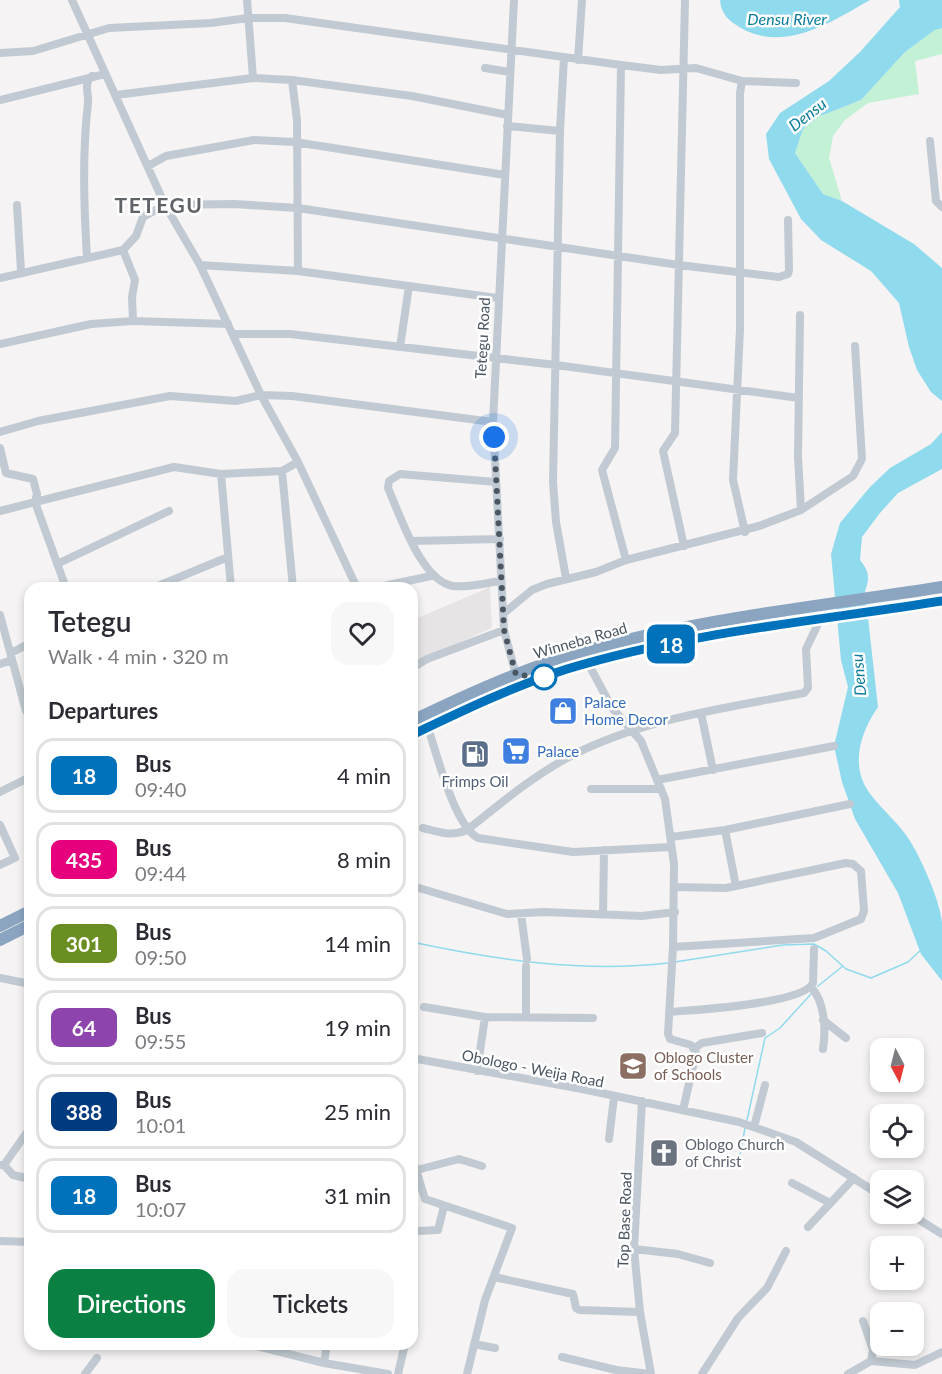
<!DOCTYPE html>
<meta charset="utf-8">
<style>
:root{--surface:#fff;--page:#f7f7f7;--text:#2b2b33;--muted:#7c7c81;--line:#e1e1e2;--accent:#0b8043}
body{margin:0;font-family:Lato,sans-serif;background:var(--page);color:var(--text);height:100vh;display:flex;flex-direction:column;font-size:22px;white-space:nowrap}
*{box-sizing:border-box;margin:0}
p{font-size:20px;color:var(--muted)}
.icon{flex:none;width:33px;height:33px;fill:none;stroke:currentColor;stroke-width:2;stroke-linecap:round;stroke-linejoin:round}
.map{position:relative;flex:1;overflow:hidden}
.side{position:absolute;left:24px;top:582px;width:394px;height:768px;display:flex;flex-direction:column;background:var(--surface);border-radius:18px;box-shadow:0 3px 9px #0003}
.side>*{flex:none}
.badge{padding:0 12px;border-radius:9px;font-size:21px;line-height:39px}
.needle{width:39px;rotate:173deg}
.tools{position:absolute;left:870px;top:1038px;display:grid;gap:12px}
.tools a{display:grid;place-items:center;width:54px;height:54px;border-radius:12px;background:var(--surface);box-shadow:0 3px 9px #0003;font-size:30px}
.you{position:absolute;width:30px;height:30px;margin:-15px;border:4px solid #fff;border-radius:50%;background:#1a73e8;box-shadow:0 0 0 9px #1a73e833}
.map>.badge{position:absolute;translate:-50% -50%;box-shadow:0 0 0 3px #fff}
h2{padding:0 24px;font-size:22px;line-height:54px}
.round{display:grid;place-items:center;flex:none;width:63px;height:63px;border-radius:18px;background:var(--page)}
.headline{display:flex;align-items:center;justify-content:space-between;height:102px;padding:0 24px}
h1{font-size:28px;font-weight:600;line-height:45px}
.button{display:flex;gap:12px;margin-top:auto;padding:12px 24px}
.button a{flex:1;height:69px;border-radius:18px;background:var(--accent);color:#fff;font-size:24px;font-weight:600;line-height:69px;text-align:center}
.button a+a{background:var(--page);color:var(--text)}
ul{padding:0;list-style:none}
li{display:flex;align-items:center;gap:18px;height:75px;margin:0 12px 9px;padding:0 12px;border:3px solid var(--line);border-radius:18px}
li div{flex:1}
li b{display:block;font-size:22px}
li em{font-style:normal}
li .badge{min-width:66px;font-weight:700;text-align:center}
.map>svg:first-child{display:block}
.education{fill:#e6e4e5}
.green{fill:#c3f1d5}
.water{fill:#90daee}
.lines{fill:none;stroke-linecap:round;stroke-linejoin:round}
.stream{stroke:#90daee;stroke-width:1.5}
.minor{stroke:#c1cad2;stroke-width:8}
.highway{stroke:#8ba5c1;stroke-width:12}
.line-casing{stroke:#fff;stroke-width:14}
.line{stroke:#0072bc;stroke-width:9}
.walk{stroke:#4a5661;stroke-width:6;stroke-dasharray:0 10.8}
.stop-dot{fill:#fff;stroke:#0072bc;stroke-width:3}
.labels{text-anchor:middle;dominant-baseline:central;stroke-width:5;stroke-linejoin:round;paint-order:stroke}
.street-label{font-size:15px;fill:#4a5661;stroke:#fff}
.shop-label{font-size:15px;fill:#366cbe;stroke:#fff;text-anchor:start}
.service-label{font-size:15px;fill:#4e5e75;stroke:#fff}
.education-label{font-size:15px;fill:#785e54;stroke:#fff;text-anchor:start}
.worship-label{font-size:15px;fill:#5b616d;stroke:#fff;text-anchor:start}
.water-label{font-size:16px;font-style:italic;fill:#0c7c9b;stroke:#fff}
.district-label{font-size:21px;font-weight:bold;letter-spacing:1.5px;fill:#5f6368;stroke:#fff}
</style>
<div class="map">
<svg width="942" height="1374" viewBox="0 0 942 1374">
<rect width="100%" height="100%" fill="#f5f3f3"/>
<!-- education -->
<path class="education" d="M 490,587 L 492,628 L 413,663 L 413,620 Z"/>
<!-- green -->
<path class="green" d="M 942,28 L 942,54 L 915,61 L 919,94 L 868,103 L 845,120 L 833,136 L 829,158 L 842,201 L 823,194 L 795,153 L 803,129 L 818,117 L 861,100 L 905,52 L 935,30 Z"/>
<!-- water -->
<path class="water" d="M 720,0 L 870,0 C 831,22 785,53 741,28 C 729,21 721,14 720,0 Z
M 899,0 L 942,0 L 942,28 L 935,30 L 905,52 L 861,100 L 818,117 L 803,129 L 795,153 L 823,194 L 842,201 L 914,244 L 942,268 L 942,401 L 931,392 L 917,370 L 909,347 L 899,303 L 871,271 L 821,240 L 801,219 L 769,159 L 766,134 L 780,113 L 829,81 L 860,52 L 900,7 Z
M 942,432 L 942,469 L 898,493 L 880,513 L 862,537 L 860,560 C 869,571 870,578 865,591 L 878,707 C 860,733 849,767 871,795 C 883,811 900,824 910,841 C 921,858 940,901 942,922 C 942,941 942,962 942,981 L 921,954 L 898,893 L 855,819 L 842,782 L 834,746 L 848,687 L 841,660 L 831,554 L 840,523 L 870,487 L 890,468 L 931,444 Z"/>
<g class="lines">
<!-- stream -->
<path class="stream" d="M 412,942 C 496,960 583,973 668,963
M 675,962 L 783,945 L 814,944 L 826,951 L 846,969 L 871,978 L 908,962 L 921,950
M 818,986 L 843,966
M 747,1120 L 765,1038 L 780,1028 L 811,994
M 718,1158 L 732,1160 L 740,1155 L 745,1128"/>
<!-- minor -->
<path class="minor" d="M 72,0 L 165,205 L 200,265 L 261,395 L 298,462 L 357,588
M 247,0 L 253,78
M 514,0 L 493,422 L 504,630 L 516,675
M 0,53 L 33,51 L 109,28 L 211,23 L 248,18 L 285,18 L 621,65 L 661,70 L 696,68 L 742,81 L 796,83
M 564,57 L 560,131 L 553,482 L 556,522 L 566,578
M 578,60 L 582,0
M 621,65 L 615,448 L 602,470 L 626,560
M 485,68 L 510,72
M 292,80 L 297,120 L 298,271
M 742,81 L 740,93 L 740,329 L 733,480 L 745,532
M 116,95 L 253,78 L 292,80 L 412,96 L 508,115
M 0,100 L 105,74
M 507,126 L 560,131
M 930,141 L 936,201 L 942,207
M 148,166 L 166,156 L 254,140 L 295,142 L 505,175
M 17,205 L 21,271
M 123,250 L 135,280 L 132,297 L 133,321
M 87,258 C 84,206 82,155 88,103 C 89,93 83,84 92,76
M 200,265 L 298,271 L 497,298
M 0,278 L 123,250 L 136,236 L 143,217 L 165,205 L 234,204 L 298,208 L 679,265 L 779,277 L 788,274 L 789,270 L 788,220
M 800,315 L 798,457 L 801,510
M 234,334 L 290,334 L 556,365 L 799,398
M 0,344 L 91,324 L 133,321 L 228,324
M 400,347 L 409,286
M 0,432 L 38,421 L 170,396 L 236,401 L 261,395 L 292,396 L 493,422
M 0,448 L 6,473 L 33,479 L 37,494 L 35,502 L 66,588
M 282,471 L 293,588
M 221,474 L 231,588
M 496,482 L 400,474 L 389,481 L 388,488 C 400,515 421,581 453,586 C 468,588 486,583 500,581
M 0,511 L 174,467 L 221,474 L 282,471 L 298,462
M 412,541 L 500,539
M 684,546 L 663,451 L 675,433 L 685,0
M 57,564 L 169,511
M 153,588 L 228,557
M 374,588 L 431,576
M 504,613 L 532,590 L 547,584 L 596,572 L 626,560 L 759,526 L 801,510 L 853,476 L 862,459 L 855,346
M 0,615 L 26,711 L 30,717
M 11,653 L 30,643
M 588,663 L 612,708 L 641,741 L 665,799 L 674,864 L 673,947 L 814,938 L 861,919 L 864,911 L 861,871 L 853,864 L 846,863 L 726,888 L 675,887
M 0,664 L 12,660
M 412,668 L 427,659 L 504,630
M 701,713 L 713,770
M 428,728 C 437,754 454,825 478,838 L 573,852 L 671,847
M 657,780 L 834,746
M 591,789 L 661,789
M 0,792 L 30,777
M 0,825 L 15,858 L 0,865
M 423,828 C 439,832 451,837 467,830 C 500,804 534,775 571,756 C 642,719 726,708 804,693 L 808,688 L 806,649 L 817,626
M 725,830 L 736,886
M 671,837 L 725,830 L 850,804
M 412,886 L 507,914 L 544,912 L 642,916 L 675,912
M 521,914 L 527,959
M 603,915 L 604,850
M 673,947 L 668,1034 L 670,1039 L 691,1045 L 696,1053 L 683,1110
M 0,978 L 30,984
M 811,987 C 825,1002 826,1029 823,1049
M 424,1007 L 485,1017 L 593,1018
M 669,1012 C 694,1010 803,1004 813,983 L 814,949
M 526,1017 L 526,966
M 823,1020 L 846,1038
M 695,1048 L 702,1043 L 762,1033
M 412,1058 L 582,1089 L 739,1122 L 796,1142 L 880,1195
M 477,1071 L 485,1017
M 642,1101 L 634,1249 L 640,1312 L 651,1374
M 754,1127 L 765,1085
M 609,1139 L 614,1097
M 412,1157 L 425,1199 L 512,1228 L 485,1300 L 467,1374
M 0,1165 L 4,1165 L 30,1128
M 4,1165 L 13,1175 L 30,1179
M 417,1170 L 459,1159 L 482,1166
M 792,1183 L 830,1203
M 910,1214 L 942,1234
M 808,1227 L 854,1178
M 418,1231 L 438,1230 L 444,1206
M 0,1241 L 30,1242
M 634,1249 L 678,1254 L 710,1263
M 494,1277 L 573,1294 L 576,1308 L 579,1310 L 640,1312
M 412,1299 L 412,1311
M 863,1321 L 873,1350 L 871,1361
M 249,1344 L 324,1363 L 388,1374
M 474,1344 L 495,1348
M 562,1357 L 616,1370 L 651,1374
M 324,1363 L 327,1344
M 85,1374 L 97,1358
M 398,1374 L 405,1344
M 702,1374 L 738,1318 L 767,1288 L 786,1251
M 848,1374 L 871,1361 L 915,1365 L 942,1352"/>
<!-- highway -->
<path class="highway" d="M 412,721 C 468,694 525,668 585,651 C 701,618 823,606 942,587
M 412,735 C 462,711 514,686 567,669 C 688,632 817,621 942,601
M 0,926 L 30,911
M 0,940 L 30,925"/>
</g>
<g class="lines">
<!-- line casing -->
<g class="line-casing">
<path id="line" d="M 412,735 C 462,711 514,686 567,669 C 689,632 817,621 942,601"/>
</g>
<!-- line -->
<use href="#line" class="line"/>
<!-- walk -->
<path class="walk" d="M 494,437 L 504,630 L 516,675 L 544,677"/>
</g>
<!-- icons -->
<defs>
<g id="shop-square" transform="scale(1.5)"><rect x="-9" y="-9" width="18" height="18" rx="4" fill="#3f7fe0" stroke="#fff"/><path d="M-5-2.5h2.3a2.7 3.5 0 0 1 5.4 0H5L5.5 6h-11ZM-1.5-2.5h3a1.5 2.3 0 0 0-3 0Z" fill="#fff"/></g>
<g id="supermarket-square" transform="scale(1.5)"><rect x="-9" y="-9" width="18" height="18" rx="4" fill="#3f7fe0" stroke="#fff"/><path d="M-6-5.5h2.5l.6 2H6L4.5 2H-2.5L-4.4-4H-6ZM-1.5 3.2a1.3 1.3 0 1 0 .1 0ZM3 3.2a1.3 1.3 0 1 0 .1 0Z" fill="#fff"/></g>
<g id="fuel-square" transform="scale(1.5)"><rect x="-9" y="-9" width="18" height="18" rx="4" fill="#5c6f8a" stroke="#fff"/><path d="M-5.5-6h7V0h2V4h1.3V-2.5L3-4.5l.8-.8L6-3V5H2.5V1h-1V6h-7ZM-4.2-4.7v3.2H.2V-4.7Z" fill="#fff"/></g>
<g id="school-square" transform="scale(1.5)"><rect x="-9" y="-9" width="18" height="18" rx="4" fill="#8d6e63" stroke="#fff"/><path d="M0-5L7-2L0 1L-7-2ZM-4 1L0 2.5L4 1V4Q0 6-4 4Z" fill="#fff"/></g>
<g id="church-square" transform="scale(1.5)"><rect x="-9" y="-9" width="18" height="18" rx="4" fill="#6b7280" stroke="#fff"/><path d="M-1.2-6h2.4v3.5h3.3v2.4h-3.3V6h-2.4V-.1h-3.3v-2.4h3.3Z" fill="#fff"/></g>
</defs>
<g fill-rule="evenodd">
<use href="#shop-square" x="563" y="711"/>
<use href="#supermarket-square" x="516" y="751"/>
<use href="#fuel-square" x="475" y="754"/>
<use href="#school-square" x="633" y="1066"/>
<use href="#church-square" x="664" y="1153"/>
</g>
<!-- markers -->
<circle class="stop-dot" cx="544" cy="677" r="12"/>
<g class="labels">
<!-- street labels -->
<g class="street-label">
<text transform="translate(482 338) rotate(-87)">Tetegu Road</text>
<text transform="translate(580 640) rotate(-16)">Winneba Road</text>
<text transform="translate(533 1068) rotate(11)">Obologo - Weija Road</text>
<text transform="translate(624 1220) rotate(-88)">Top Base Road</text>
</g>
<!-- shop labels -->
<g class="shop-label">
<text x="584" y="702">Palace<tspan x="584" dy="17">Home Decor</tspan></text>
<text x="537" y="751">Palace</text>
</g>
<!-- service labels -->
<g class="service-label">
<text x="475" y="781">Frimps Oil</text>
</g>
<!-- education labels -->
<g class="education-label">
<text x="654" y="1057">Oblogo Cluster<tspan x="654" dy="17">of Schools</tspan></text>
</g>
<!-- worship labels -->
<g class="worship-label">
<text x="685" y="1144">Oblogo Church<tspan x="685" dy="17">of Christ</tspan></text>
</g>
<!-- water labels -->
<g class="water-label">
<text x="787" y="18">Densu River</text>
<text transform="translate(807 114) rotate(-38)">Densu</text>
<text transform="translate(858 675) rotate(-95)">Densu</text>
</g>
<!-- district labels -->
<g class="district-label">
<text x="159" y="204">TETEGU</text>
</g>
</g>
</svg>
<div class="tools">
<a><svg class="needle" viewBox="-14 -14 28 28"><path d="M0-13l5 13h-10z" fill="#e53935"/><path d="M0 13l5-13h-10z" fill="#7c7c81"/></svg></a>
<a><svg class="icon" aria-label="locate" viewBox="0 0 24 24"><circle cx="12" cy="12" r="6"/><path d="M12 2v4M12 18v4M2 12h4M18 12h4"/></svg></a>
<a><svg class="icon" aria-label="layers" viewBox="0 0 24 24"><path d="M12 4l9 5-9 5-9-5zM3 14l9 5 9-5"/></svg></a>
<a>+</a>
<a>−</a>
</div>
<div class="you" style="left:494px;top:437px"></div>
<b class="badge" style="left:671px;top:644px;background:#0072bc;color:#fff">18</b>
<section class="side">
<div class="headline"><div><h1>Tetegu</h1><p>Walk · 4 min · 320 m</p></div><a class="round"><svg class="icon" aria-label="heart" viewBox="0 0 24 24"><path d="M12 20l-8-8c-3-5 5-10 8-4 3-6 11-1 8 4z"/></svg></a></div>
<h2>Departures</h2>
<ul>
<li><span class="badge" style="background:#0072bc;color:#fff">18</span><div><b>Bus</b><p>09:40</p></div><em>4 min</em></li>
<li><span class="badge" style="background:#e6007e;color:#fff">435</span><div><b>Bus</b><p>09:44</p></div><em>8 min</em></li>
<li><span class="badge" style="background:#6b8e23;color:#fff">301</span><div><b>Bus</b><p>09:50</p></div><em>14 min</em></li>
<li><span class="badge" style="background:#8e44ad;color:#fff">64</span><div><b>Bus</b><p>09:55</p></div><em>19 min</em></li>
<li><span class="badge" style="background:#003b80;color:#fff">388</span><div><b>Bus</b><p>10:01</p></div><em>25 min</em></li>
<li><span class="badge" style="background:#0072bc;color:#fff">18</span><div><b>Bus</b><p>10:07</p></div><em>31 min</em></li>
</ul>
<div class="button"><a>Directions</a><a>Tickets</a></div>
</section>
</div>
